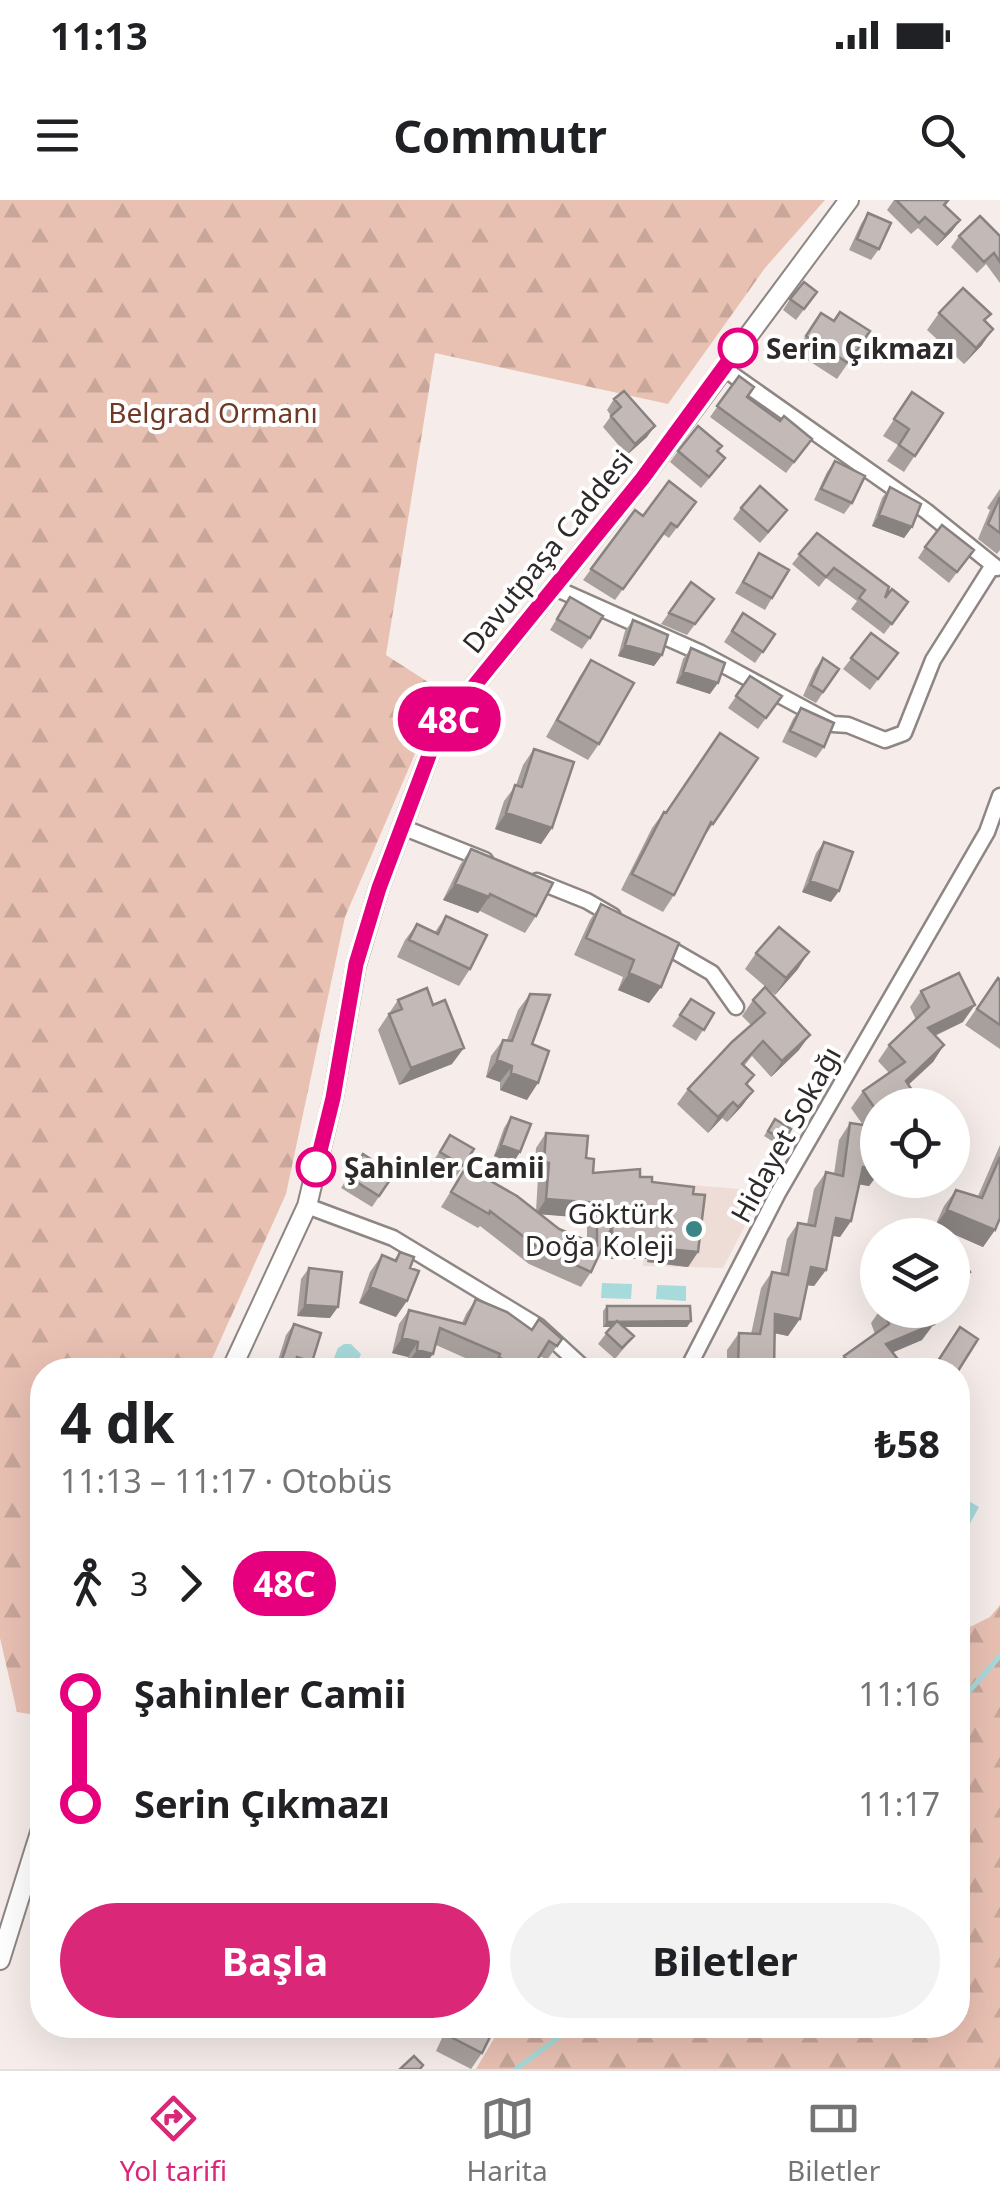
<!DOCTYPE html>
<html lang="tr">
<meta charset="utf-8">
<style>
:root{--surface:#fff;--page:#f2f2f2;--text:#202124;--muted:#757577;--line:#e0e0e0;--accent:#db2777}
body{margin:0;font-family:"Noto Sans",sans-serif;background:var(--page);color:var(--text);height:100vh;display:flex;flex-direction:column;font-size:38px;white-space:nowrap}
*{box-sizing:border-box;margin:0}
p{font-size:32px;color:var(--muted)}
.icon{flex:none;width:55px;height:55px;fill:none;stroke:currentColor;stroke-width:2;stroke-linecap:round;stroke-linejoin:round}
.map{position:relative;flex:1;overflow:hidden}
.drawer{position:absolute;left:30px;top:1158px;width:940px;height:680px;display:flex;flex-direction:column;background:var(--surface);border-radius:40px;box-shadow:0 10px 40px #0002}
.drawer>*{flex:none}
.badge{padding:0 20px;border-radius:32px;font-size:35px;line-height:65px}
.tools{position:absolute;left:860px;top:888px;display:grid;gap:20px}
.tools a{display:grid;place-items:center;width:110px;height:110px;border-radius:50%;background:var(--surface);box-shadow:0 10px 40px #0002;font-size:50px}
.map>.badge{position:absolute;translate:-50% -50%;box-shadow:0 0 0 5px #fff}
.legs{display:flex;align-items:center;gap:15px;height:110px;padding:0 30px;font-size:32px}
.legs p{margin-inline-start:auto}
.head{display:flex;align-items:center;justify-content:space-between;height:170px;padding:0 30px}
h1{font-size:55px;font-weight:700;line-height:75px}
.button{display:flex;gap:20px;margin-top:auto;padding:20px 30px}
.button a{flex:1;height:115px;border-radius:60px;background:var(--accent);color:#fff;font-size:40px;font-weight:700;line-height:115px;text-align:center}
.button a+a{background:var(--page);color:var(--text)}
ul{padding:0 30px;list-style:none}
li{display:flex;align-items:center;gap:35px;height:110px;font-size:38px}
li i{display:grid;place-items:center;width:15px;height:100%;margin:0 12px;background:currentColor}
li i::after{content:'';width:25px;height:25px;margin:-12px;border:8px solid;border-radius:50%;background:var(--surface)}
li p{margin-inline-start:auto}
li:first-child i{background:linear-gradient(#0000 50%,currentColor 0)}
li:last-child i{background:linear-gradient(currentColor 50%,#0000 0)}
.status{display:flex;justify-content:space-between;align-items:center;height:70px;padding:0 50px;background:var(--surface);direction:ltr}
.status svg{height:28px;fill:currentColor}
header{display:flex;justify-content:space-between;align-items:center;height:130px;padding:0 30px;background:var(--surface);font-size:45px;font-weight:700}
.menu{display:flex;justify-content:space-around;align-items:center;height:140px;border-top:2px solid var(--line);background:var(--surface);font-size:28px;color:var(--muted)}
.menu a{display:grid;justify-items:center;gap:5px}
.menu .current{color:var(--accent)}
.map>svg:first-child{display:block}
.built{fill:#eeddd7}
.forest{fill:url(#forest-firs)}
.water{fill:#a7dadb}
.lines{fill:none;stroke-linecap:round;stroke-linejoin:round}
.stream{stroke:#a7dadb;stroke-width:5}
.minor-casing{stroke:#8e8683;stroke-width:19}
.tertiary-casing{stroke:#8e8683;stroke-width:22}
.minor{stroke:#fff;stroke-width:14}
.tertiary{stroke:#fff;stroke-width:18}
.wall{fill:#a8a09d;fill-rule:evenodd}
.shaded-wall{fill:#888280}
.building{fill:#c3bab7;stroke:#888280;stroke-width:2.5}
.line-1-casing{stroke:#fff;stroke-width:22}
.line-1{stroke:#e6007e;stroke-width:15}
.stop-1-dot{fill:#fff;stroke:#e6007e;stroke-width:5}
.poi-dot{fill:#3c8587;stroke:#fff;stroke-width:4}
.labels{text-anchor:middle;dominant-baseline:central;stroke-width:8;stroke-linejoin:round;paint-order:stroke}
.stop-label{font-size:28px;font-weight:bold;fill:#2e2a29;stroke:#fff;text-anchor:start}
.park-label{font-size:28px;fill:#6f3925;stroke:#fff}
.street-label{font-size:28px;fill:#2e2a29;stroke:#fff}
.poi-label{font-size:28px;fill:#2e2a29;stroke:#fff;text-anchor:end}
</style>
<div class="status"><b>11:13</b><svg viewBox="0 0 49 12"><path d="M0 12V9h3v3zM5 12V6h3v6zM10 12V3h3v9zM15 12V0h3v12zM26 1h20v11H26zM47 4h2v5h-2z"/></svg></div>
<header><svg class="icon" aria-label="menu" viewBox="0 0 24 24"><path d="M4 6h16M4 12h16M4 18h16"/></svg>Commutr<svg class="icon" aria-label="search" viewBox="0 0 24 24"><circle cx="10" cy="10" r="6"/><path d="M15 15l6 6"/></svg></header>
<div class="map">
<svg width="1000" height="1869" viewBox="0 0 1000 1869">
<defs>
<pattern id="forest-firs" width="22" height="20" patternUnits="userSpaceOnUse" patternTransform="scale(2.5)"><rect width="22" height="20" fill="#e9c1b3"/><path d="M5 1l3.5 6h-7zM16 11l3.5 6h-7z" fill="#c8a69a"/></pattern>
</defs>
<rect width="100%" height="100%" fill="#f6edea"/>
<!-- built -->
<path class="built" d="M 645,981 L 763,991 L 723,1068 L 643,1066 Z"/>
<!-- forest -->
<path class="forest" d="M 0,0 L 825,0 L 765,68 L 668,204 L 435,153 L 386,455 L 442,491 L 345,717 L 286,994 L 207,1170 L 42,1170 L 42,1516 L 17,1512 L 0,1438 Z
M 1000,1405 L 1000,1869 L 476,1869 L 502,1825 L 958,1825 L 958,1433 L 990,1417 Z"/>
<!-- water -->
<path class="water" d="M 602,1083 L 632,1084 L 631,1099 L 601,1098 Z
M 657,1085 L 686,1086 L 686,1101 L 656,1099 Z
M 344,1144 L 351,1144 L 361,1154 L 355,1170 L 329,1170 L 338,1148 Z
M 965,1299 L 979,1307 L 967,1329 L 958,1324 L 958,1312 Z"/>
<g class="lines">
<!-- stream -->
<path class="stream" d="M 958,1504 L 1000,1456
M 516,1869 L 575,1825"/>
<!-- minor casing -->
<g class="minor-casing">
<path id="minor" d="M 723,168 L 926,311 L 997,368
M 555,388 L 701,453 L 833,524 L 848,525 L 885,540 L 904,533 L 933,460 L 993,365
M 402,627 L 485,660
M 537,681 L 587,701 L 613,716
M 662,744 L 712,773 L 736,807
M 307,1006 L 393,1038 L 538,1126 L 586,1170
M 687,1170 L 778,993 L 987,632 L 1000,596"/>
</g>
<!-- tertiary casing -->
<g class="tertiary-casing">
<path id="tertiary" d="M 231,1170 L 307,1006 L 333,898 L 356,765 L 379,688 L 434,542 L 461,502 L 642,279 L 849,0
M 0,1760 L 42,1626"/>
</g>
<!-- minor -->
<use href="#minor" class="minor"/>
<!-- tertiary -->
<use href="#tertiary" class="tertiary"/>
</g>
<!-- wall -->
<path class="wall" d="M 894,0 L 950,0 L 945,6 L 960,20 L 952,31 L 937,46 L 918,28 L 911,34 L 887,10 Z
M 868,13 L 879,49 L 871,60 L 849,50 L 861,24 Z
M 959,36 L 1000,36 L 1000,83 L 986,64 L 977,73 L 951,47 Z
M 817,92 L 796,120 L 783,110 L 790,99 Z
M 821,113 L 834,121 L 870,131 L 837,179 L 795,152 Z
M 939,113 L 985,121 L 982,145 L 964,164 L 927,130 Z
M 739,176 L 747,197 L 780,221 L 812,239 L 786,273 L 710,217 Z
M 912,192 L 943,213 L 904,272 L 887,261 L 898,245 L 883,236 Z
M 614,199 L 647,237 L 627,255 L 603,227 L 611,216 L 607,210 Z
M 678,251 L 718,251 L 717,269 L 701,288 L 670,262 Z
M 835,261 L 852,303 L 844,314 L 814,300 L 827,272 Z
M 890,287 L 912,327 L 904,338 L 872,326 L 882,298 Z
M 1000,289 L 1000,350 L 997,354 L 978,339 L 990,310 L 987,308 Z
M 696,302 L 669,338 L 663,334 L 615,400 L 583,380 L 635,310 L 643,316 Z
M 741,308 L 779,321 L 760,343 L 733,319 Z
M 817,333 L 885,398 L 908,402 L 884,434 L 851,409 L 857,401 L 826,378 L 819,387 L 792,364 Z
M 925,347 L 974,350 L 949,383 L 918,358 Z
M 759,353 L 772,398 L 765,410 L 735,393 Z
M 691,382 L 714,399 L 687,435 L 661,424 Z
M 570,397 L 590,438 L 582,449 L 550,430 Z
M 743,413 L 775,434 L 755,463 L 724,442 Z
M 633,420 L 662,455 L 654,466 L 618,456 L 625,431 Z
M 871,433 L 898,453 L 870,490 L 843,469 Z
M 691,448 L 710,494 L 676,483 L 683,459 Z
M 823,458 L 839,469 L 816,503 L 803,496 L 815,469 Z
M 591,460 L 599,544 L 588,560 L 546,537 L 580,476 Z
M 750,476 L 782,496 L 758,529 L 728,508 Z
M 801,508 L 824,547 L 816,558 L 782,542 L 793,519 Z
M 534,549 L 552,628 L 541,644 L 495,629 L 504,601 L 516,585 L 523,565 Z
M 758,558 L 702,640 L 674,695 L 663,712 L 621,690 L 652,628 L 664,612 L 666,613 Z
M 824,642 L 831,702 L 802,692 L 816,653 Z
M 471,649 L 536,716 L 525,733 L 480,711 L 478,713 L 443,700 L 460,665 Z
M 601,704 L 661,787 L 649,803 L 618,790 L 623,777 L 574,755 L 590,720 Z
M 446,716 L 470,769 L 459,786 L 397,757 L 405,740 L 417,724 L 435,732 Z
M 756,753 L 798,769 L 775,795 L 745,769 Z
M 998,778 L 1000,780 L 1000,849 L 965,825 Z
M 921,791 L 963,822 L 935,836 L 944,845 L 933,862 L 908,885 L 917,898 L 913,905 L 878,905 L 878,974 L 869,986 L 859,984 L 851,1021 L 840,1037 L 832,1036 L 826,1070 L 814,1086 L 807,1085 L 788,1136 L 775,1133 L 774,1170 L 727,1170 L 727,1150 L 739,1133 L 751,1134 L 761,1088 L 772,1072 L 780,1074 L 787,1039 L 798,1023 L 807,1024 L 814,989 L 826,972 L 834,974 L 839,940 L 850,923 L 863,925 L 851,908 L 863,891 L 889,873 L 878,861 L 889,845 L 916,820 L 910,807 Z
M 530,794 L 532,844 L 527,900 L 500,890 L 500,882 L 486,877 L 491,856 L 503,840 L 507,840 L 518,810 Z
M 691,799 L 714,813 L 696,841 L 672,826 Z
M 398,800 L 433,805 L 452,864 L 399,885 L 378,830 Z
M 753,800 L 799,850 L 771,877 L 752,856 L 744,866 L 754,875 L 747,885 L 753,891 L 742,906 L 727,922 L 722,918 L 708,933 L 677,904 L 688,889 L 751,825 L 742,816 Z
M 511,917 L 520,952 L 513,963 L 494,956 L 504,928 Z
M 775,919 L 791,929 L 780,946 L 764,936 Z
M 546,933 L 586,958 L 593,973 L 640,977 L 693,994 L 698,1052 L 688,1067 L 647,1062 L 647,1059 L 602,1059 L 602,1049 L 591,1072 L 581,1087 L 529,1064 L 480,1026 L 478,1028 L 441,1007 L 466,967 L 536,1011 L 538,977 L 534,977 L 536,948 ZM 541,1014 L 587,1018 L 587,1041 L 559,1029 Z
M 450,935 L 463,966 L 456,977 L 432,963 Z
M 1000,945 L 1000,1018 L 995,1030 L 983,1047 L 935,1026 L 944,1006 L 956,990 L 978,996 Z
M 363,954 L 394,974 L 372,1007 L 341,988 Z
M 400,1052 L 396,1117 L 359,1103 L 370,1072 L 382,1055 L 394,1060 Z
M 309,1068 L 330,1118 L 297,1116 L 301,1079 Z
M 476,1099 L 532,1130 L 562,1139 L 547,1160 L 540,1156 L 531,1170 L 489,1170 L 490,1169 L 436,1145 L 423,1168 L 407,1164 L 408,1157 L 392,1153 L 399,1124 L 409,1110 L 462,1123 L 466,1114 Z
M 607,1106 L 691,1121 L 687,1127 L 624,1127 L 634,1136 L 615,1159 L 598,1144 L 611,1127 L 603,1127 L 603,1111 Z
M 880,1110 L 929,1110 L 922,1140 L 893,1152 L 894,1170 L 834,1170 L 844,1156 L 875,1134 L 871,1123 Z
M 294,1124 L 291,1169 L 275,1170 L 286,1135 Z
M 448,1825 L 496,1825 L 482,1853 L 471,1869 L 436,1851 Z"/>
<!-- shaded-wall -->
<path class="shaded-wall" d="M 960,20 L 952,31 L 937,46 L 945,35 Z
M 993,129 L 982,145 L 964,164 L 976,148 Z
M 655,226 L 647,237 L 627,255 L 635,244 Z
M 879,315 L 912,327 L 904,338 L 872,326 Z
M 625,445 L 662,455 L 654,466 L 618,456 Z
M 683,472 L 718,483 L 710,494 L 676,483 Z
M 506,613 L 552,628 L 541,644 L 495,629 Z
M 810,681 L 839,691 L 831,702 L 802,692 Z
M 455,684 L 489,697 L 478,713 L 443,700 Z
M 809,752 L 798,769 L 775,795 L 786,778 Z
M 629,773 L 661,787 L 649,803 L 618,790 Z
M 975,805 L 963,822 L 916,844 L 928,828 Z
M 810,835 L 799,850 L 771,877 L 782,861 Z
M 944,845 L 933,862 L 894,898 L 906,881 Z
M 464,848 L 452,864 L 399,885 L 411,868 Z
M 497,860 L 512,866 L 500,882 L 486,877 Z
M 511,873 L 538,883 L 527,900 L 500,890 Z
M 753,891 L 742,906 L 727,922 L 738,907 Z
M 733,902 L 722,918 L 708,933 L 718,917 Z
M 501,945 L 520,952 L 513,963 L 494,956 Z
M 544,962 L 549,963 L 538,977 L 534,977 Z
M 863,967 L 878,969 L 878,974 L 869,986 L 851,983 Z
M 546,999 L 597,1003 L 587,1018 L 536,1014 Z
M 947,1010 L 995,1030 L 983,1047 L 935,1026 Z
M 836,1018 L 851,1021 L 840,1037 L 824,1034 Z
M 612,1044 L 657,1044 L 647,1059 L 602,1059 Z
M 657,1048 L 698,1052 L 688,1067 L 647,1062 Z
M 811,1067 L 826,1070 L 814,1086 L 799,1084 Z
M 970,1072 L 959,1088 L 952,1093 L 952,1085 Z
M 370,1087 L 407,1101 L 396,1117 L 359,1103 Z
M 305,1105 L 338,1107 L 330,1118 L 297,1116 Z
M 775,1114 L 800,1119 L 788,1136 L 764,1131 Z
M 691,1121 L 687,1127 L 603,1127 L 607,1122 Z
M 934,1124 L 922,1140 L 875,1160 L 886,1144 Z
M 402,1138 L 418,1142 L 408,1157 L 392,1153 Z
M 417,1150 L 433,1154 L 423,1168 L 407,1164 Z
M 297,1157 L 312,1162 L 306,1170 L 275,1170 L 282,1159 Z"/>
<!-- building -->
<path class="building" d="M 896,0 L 948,0 L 944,5 L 960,20 L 945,35 L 925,17 L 919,23 Z
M 868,13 L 891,23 L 879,49 L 857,39 Z
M 980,16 L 1000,36 L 1000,62 L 994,53 L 984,62 L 959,36 Z
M 804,82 L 817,92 L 804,109 L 790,99 Z
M 963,88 L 991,114 L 984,120 L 993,129 L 976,148 L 939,113 Z
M 840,112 L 870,131 L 848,163 L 806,136 L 821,113 L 834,121 Z
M 739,176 L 754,187 L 747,197 L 780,221 L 784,216 L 812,239 L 794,262 L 717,206 Z
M 624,191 L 655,226 L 635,244 L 611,216 L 621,207 L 614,199 Z
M 912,192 L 943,213 L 915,256 L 899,245 L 909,229 L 894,219 Z
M 698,226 L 722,246 L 717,251 L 725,258 L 709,277 L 678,251 Z
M 835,261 L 865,276 L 852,303 L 821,289 Z
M 669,281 L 696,302 L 677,327 L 671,323 L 623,389 L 591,369 L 635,310 L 643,316 Z
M 760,286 L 787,310 L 768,332 L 741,308 Z
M 890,287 L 921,304 L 912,327 L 879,315 Z
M 1000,297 L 1000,333 L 988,324 Z
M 942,325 L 974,350 L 957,372 L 925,347 Z
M 817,333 L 889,387 L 885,398 L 892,389 L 908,402 L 892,424 L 859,398 L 865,390 L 834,368 L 826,377 L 799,354 Z
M 759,353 L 789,370 L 772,398 L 743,382 Z
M 691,382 L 714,399 L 695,424 L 669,413 Z
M 570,397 L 603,416 L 590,438 L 557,419 Z
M 743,413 L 775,434 L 763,452 L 732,431 Z
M 633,420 L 668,435 L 662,455 L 625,445 Z
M 871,433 L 898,453 L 878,479 L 851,458 Z
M 691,448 L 725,463 L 718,483 L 683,472 Z
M 823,458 L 839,469 L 823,492 L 811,485 Z
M 591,460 L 634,483 L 599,544 L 557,520 Z
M 750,476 L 782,496 L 766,518 L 736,496 Z
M 801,508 L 834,523 L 824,547 L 790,531 Z
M 720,533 L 758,558 L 713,624 L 711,622 L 674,695 L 632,674 L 664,612 L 666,613 Z
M 534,549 L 574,562 L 552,628 L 506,613 L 515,585 L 522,587 Z
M 824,642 L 853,652 L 839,691 L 810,681 Z
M 471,649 L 553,683 L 536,716 L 490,694 L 489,697 L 455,684 Z
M 601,704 L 679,743 L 661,787 L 629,773 L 634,760 L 586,738 Z
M 446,716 L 487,735 L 470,769 L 409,740 L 417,724 L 438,734 Z
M 779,727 L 809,752 L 786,778 L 756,753 Z
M 959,773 L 975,805 L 928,828 L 944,845 L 906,881 L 917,898 L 908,905 L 878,905 L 878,913 L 863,891 L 905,862 L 889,845 L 929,807 L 921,791 Z
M 998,778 L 1000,780 L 1000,825 L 977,809 Z
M 765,787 L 810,835 L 782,861 L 763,841 L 742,864 L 754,875 L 746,884 L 753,891 L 738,907 L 733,902 L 718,917 L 688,889 L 732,842 L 765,813 L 753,800 Z
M 427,788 L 433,805 L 445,800 L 464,848 L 411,868 L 389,814 L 402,809 L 398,800 Z
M 530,794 L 550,795 L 532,844 L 549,851 L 538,883 L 511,873 L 512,866 L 497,860 L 503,840 L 512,841 Z
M 691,799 L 714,813 L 704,830 L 680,815 Z
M 511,917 L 531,924 L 520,952 L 501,945 Z
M 775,919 L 791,929 L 784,941 L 768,931 Z
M 850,923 L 878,927 L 878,969 L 863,967 L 851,1021 L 836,1018 L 826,1070 L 811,1067 L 800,1119 L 775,1114 L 774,1170 L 738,1170 L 739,1133 L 760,1134 L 772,1072 L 788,1075 L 798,1023 L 815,1026 L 826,972 L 843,976 Z
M 546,933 L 588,936 L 586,958 L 594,959 L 593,973 L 640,969 L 640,977 L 652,977 L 652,982 L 694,987 L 693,994 L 705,995 L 698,1052 L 657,1048 L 657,1044 L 612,1044 L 612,1027 L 591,1072 L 540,1049 L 490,1011 L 489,1014 L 451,992 L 466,967 L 517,996 L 559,1029 L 597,1045 L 597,1003 L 546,999 L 549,963 L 544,962 Z
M 450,935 L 474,949 L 463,966 L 440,952 Z
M 363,954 L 394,974 L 379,996 L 349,977 Z
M 1000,957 L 1000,1018 L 995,1030 L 947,1010 L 956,990 L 982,998 Z
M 952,1047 L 970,1072 L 952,1085 Z
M 400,1052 L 414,1057 L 410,1068 L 419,1071 L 407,1101 L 370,1087 L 382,1055 L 396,1061 Z
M 309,1068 L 342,1072 L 338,1107 L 305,1105 Z
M 476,1099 L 507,1112 L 532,1130 L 539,1119 L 562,1139 L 557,1146 L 549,1141 L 531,1170 L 520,1170 L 499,1157 L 500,1154 L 440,1128 L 433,1154 L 417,1150 L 418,1142 L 402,1138 L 409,1110 L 465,1124 Z
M 607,1106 L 690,1106 L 691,1121 L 607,1122 Z
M 884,1110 L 928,1110 L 934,1124 L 886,1144 L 900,1162 L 889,1170 L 854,1170 L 844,1156 L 889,1124 Z
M 617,1121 L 634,1136 L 622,1148 L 606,1133 Z
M 294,1124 L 321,1133 L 312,1162 L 297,1157 L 295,1163 L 282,1159 Z
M 960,1127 L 978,1139 L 958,1171 L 932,1170 Z
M 452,1825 L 496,1825 L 482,1853 L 447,1835 Z
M 414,1856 L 423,1865 L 420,1869 L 400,1869 Z"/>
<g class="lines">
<!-- line-1 casing -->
<g class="line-1-casing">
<path id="line-1" d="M 316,967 L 333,898 L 356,764 L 379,688 L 434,542 L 461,502 L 642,279 L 738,148"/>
</g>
<!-- line-1 -->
<use href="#line-1" class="line-1"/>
</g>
<!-- markers -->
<g class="stop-1-dot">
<circle cx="738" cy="148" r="18"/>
<circle cx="316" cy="967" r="18"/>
</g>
<circle class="poi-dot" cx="694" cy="1029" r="10"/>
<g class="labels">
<!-- stop labels -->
<g class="stop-label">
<text x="766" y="148">Serin Çıkmazı</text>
<text x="344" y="967">Şahinler Camii</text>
</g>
<!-- park labels -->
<g class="park-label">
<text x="213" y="212">Belgrad Ormanı</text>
</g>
<!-- street labels -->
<g class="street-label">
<text transform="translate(547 351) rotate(-51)">Davutpaşa Caddesi</text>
<text transform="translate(785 934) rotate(-61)">Hidayet Sokağı</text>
</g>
<!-- poi labels -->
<g class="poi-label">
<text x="674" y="1013">Göktürk<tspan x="674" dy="32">Doğa Koleji</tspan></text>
</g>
</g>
</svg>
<div class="tools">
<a><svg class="icon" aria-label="locate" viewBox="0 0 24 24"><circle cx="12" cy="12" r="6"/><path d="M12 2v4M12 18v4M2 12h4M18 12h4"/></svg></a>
<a><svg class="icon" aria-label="layers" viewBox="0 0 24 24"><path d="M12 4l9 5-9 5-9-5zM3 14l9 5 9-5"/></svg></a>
</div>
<b class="badge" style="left:449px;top:519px;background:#e6007e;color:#fff">48C</b>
<section class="drawer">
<div class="head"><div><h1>4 dk</h1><p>11:13 – 11:17 · Otobüs</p></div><b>₺58</b></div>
<div class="legs"><svg class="icon" aria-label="walk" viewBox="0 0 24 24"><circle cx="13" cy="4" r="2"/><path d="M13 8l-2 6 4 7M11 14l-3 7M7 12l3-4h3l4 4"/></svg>3<svg class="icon" aria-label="forward" viewBox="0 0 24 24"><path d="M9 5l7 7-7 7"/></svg><b class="badge" style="background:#e6007e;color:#fff">48C</b></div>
<ul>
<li><i style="color:#e6007e"></i><b>Şahinler Camii</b><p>11:16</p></li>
<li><i style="color:#e6007e"></i><b>Serin Çıkmazı</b><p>11:17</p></li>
</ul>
<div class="button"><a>Başla</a><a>Biletler</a></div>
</section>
</div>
<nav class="menu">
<a class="current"><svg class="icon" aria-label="directions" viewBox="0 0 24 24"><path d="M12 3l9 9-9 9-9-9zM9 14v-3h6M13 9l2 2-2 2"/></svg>Yol tarifi</a>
<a><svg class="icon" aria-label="map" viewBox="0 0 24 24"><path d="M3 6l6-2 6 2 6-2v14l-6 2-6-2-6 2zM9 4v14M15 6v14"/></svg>Harita</a>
<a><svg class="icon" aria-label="tickets" viewBox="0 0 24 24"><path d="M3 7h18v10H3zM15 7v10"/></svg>Biletler</a>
</nav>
